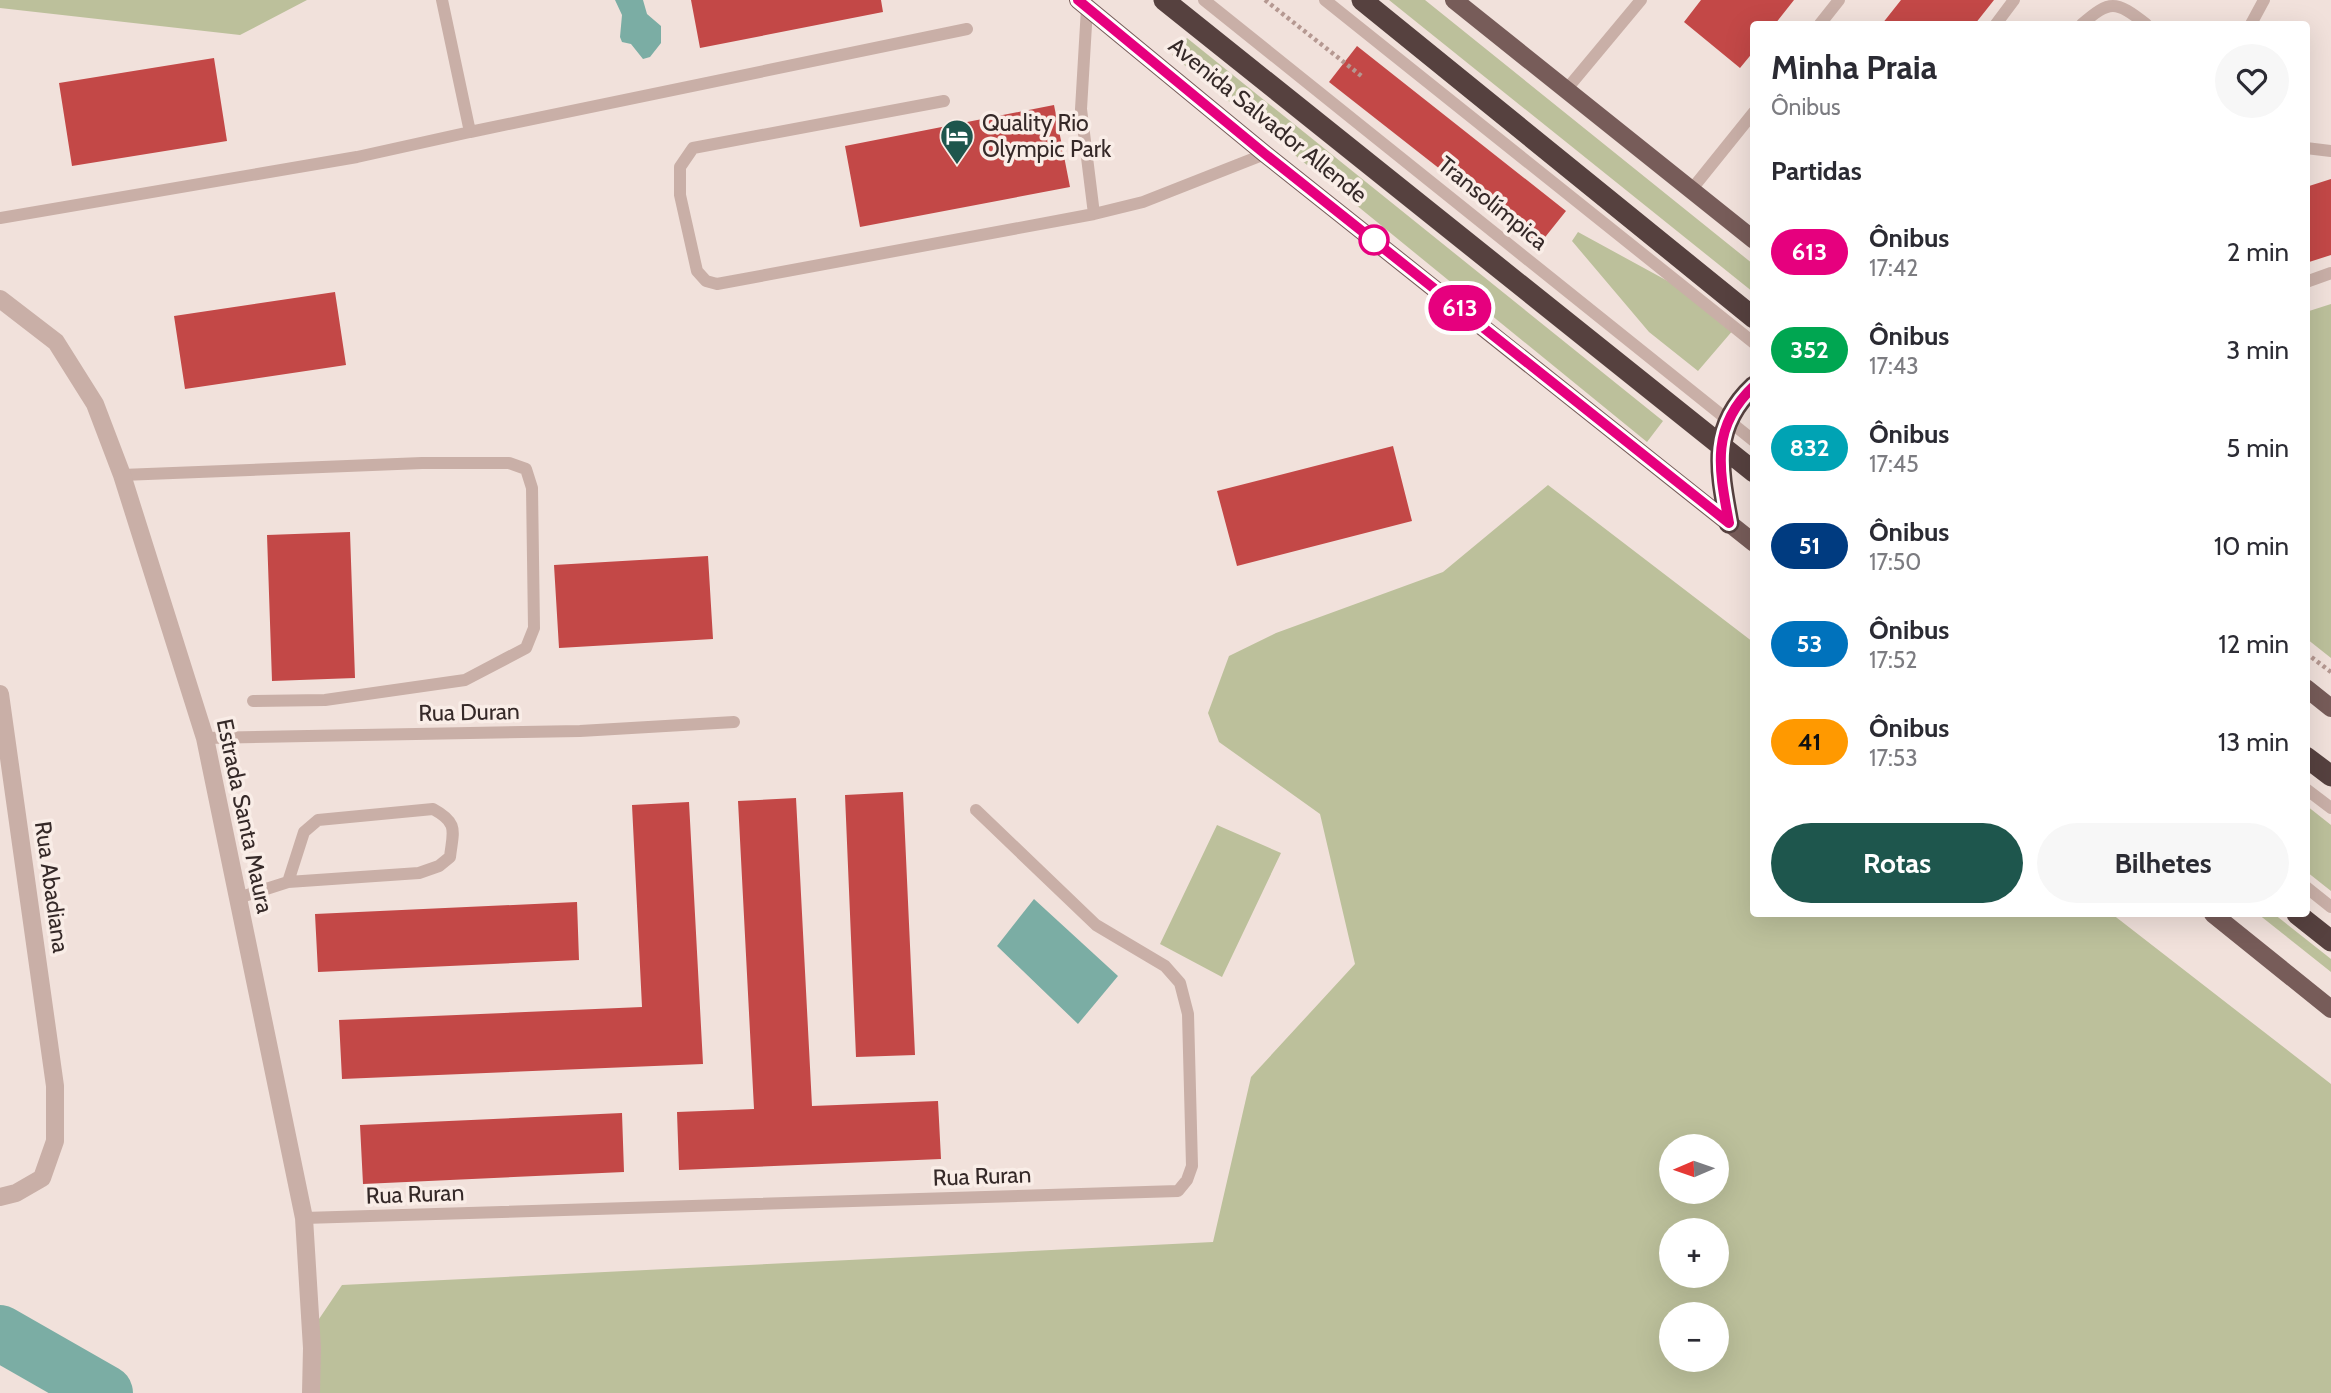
<!DOCTYPE html>
<html lang="pt">
<meta charset="utf-8">
<style>
:root{--surface:#fff;--page:#f7f7f7;--text:#2b2b33;--muted:#7c7c81;--accent:#1e564d}
body{margin:0;font-family:Cabin,sans-serif;background:var(--page);color:var(--text);height:100vh;display:flex;flex-direction:column;font-size:26px;white-space:nowrap}
*{box-sizing:border-box;margin:0}
p{font-size:23px;color:var(--muted)}
.icon{flex:none;width:38px;height:38px;fill:none;stroke:currentColor;stroke-width:2;stroke-linecap:round;stroke-linejoin:round}
.map{position:relative;flex:1;overflow:hidden}
.sheet{position:absolute;left:1750px;top:21px;width:560px;height:896px;display:flex;flex-direction:column;background:var(--surface);border-radius:7px;box-shadow:0 7px 28px #0002}
.sheet>*{flex:none}
.badge{padding:0 14px;border-radius:23px;font-size:24px;line-height:46px}
.needle{width:46px;rotate:268deg}
.controls{position:absolute;left:1659px;top:1134px;display:grid;gap:14px}
.controls a{display:grid;place-items:center;width:70px;height:70px;border-radius:50%;background:var(--surface);box-shadow:0 7px 28px #0002;font-size:35px}
.map>.badge{position:absolute;translate:-50% -50%;box-shadow:0 0 0 4px #fff}
h2{padding:0 21px;font-size:26px;line-height:63px}
.round{display:grid;place-items:center;flex:none;width:74px;height:74px;border-radius:37px;background:var(--page)}
.summary{display:flex;align-items:center;justify-content:space-between;height:119px;padding:0 21px}
h1{font-size:33px;font-weight:700;line-height:52px}
.button{display:flex;gap:14px;margin-top:auto;padding:14px 21px}
.button a{flex:1;height:80px;border-radius:42px;background:var(--accent);color:#fff;font-size:28px;font-weight:700;line-height:80px;text-align:center}
.button a+a{background:var(--page);color:var(--text)}
ul{padding:0;list-style:none}
li{display:flex;align-items:center;gap:21px;height:98px;padding:0 21px}
li div{flex:1}
li b{display:block;font-size:26px}
li em{font-style:normal}
li .badge{min-width:77px;font-weight:700;text-align:center}
.map>svg:first-child{display:block}
.green{fill:#bcc09b;fill-rule:evenodd}
.water{fill:#7bada4}
.lines{fill:none;stroke-linecap:round;stroke-linejoin:round}
.river{stroke:#7bada4;stroke-width:56}
.building{fill:#c34847}
.path{stroke:#b59891;stroke-width:4.5;stroke-dasharray:3.5 3.5;stroke-linecap:butt}
.lane{stroke:#c9afa7;stroke-width:12}
.street{stroke:#c9afa7;stroke-width:18}
.primary{stroke:#775c59;stroke-width:18}
.highway{stroke:#56413f;stroke-width:21}
.line-casing{stroke:#fff;stroke-width:16}
.line{stroke:#e6007e;stroke-width:10}
.stop-dot{fill:#fff;stroke:#e6007e;stroke-width:3.5}
.labels{text-anchor:middle;dominant-baseline:central;stroke-width:7;stroke-linejoin:round;paint-order:stroke}
.street-label{font-size:23px;fill:#352928;stroke:#f9ede7}
.poi-label{font-size:23px;fill:#352928;stroke:#f9ede7;text-anchor:start}
</style>
<div class="map">
<svg width="2331" height="1393" viewBox="0 0 2331 1393">
<rect width="100%" height="100%" fill="#f1e1db"/>
<!-- green -->
<path class="green" d="M 0,0 L 307,0 L 240,35 L 0,8 Z
M 1389,0 L 1425,0 L 1753,264 L 1753,292 Z
M 1187,38 L 1663,421 L 1647,442 L 1172,55 Z
M 1578,232 L 1675,285 L 1734,329 L 1698,371 L 1649,332 L 1572,241 Z
M 2331,304 L 2331,658 L 2307,639 L 2306,312 Z
M 1548,485 L 1753,642 L 1754,914 L 2112,914 L 2331,1084 L 2331,1393 L 319,1393 L 319,1319 L 342,1285 L 1213,1242 L 1251,1077 L 1355,964 L 1320,814 L 1219,742 L 1208,713 L 1229,656 L 1276,633 L 1443,572 ZM 1671,1146 L 1717,1146 L 1717,1192 L 1671,1192 ZM 1671,1230 L 1717,1230 L 1717,1276 L 1671,1276 ZM 1671,1314 L 1717,1314 L 1717,1360 L 1671,1360 Z
M 2307,806 L 2331,825 L 2331,891 L 2307,872 Z
M 1217,825 L 1281,853 L 1222,977 L 1160,944 Z
M 2258,914 L 2274,914 L 2331,959 L 2331,972 Z"/>
<!-- water -->
<path class="water" d="M 615,0 L 643,0 L 647,14 L 661,26 L 661,43 L 650,57 L 643,59 L 631,44 L 622,42 L 620,37 L 622,15 Z
M 1034,899 L 1118,976 L 1078,1024 L 997,946 Z"/>
<g class="lines">
<!-- river -->
<path class="river" d="M 0,1333 L 105,1393"/>
</g>
<!-- building -->
<path class="building" d="M 691,0 L 881,0 L 883,12 L 700,48 Z
M 1701,0 L 1794,0 L 1775,24 L 1754,24 L 1754,51 L 1740,68 L 1684,22 Z
M 1901,0 L 1994,0 L 1975,24 L 1882,24 Z
M 1357,46 L 1566,211 L 1538,246 L 1329,82 Z
M 214,58 L 227,141 L 72,166 L 59,83 Z
M 1054,105 L 1070,187 L 860,227 L 845,146 Z
M 2331,179 L 2331,255 L 2306,263 L 2306,187 Z
M 335,292 L 346,365 L 185,389 L 174,316 Z
M 1393,446 L 1412,521 L 1237,566 L 1217,491 Z
M 350,532 L 355,678 L 272,681 L 267,535 Z
M 708,556 L 713,639 L 559,648 L 554,565 Z
M 903,792 L 915,1055 L 856,1057 L 845,795 Z
M 796,798 L 812,1106 L 938,1101 L 941,1159 L 679,1170 L 677,1112 L 754,1109 L 738,801 Z
M 689,802 L 703,1064 L 342,1079 L 339,1020 L 642,1007 L 632,805 Z
M 577,902 L 579,960 L 318,972 L 315,914 Z
M 622,1113 L 624,1172 L 363,1184 L 360,1125 Z"/>
<g class="lines">
<!-- path -->
<path class="path" d="M 1265,0 L 1364,78
M 2306,653 L 2331,672"/>
<!-- lane -->
<path class="lane" d="M 442,0 L 470,132 L 967,29
M 1204,0 L 1754,441
M 1325,0 L 1754,343
M 1087,8 L 1081,109 L 1094,214
M 1820,24 L 1839,0
M 1996,24 L 2014,0
M 2082,24 C 2110,0 2115,0 2146,24
M 2251,24 L 2264,0
M 1566,90 L 1641,0
M 944,101 L 693,148 L 680,167 L 680,195 L 697,271 L 706,281 L 717,284 L 1094,214 L 1143,202 L 1265,154
M 2306,148 L 2331,151
M 1692,189 L 1754,112
M 0,218 L 357,157 L 470,132
M 2306,282 L 2331,273
M 122,475 L 422,463 L 509,463 L 526,469 L 532,488 L 534,628 L 526,648 L 465,680 L 325,700 L 253,701
M 205,738 L 580,731 L 734,722
M 2306,789 L 2331,808
M 2306,887 L 2331,907
M 238,898 L 288,882 L 419,873 L 439,866 L 450,857 C 453,831 459,823 433,809 L 318,820 L 304,832 L 288,882
M 304,1218 L 1178,1191 L 1187,1180 L 1192,1166 L 1188,1014 L 1180,983 L 1165,966 L 1096,925 L 976,810"/>
<!-- street -->
<path class="street" d="M 0,299 L 56,342 L 95,404 L 122,475 L 205,738 L 304,1218 L 312,1348 L 311,1393
M 0,694 L 55,1086 L 55,1141 L 42,1178 L 16,1193 L 0,1197"/>
<!-- primary -->
<path class="primary" d="M 1078,0 L 1265,154 L 1754,543
M 1454,0 L 1754,240
M 2306,688 L 2331,708
M 2213,914 L 2331,1009"/>
<!-- highway -->
<path class="highway" d="M 1164,0 L 1754,472
M 1362,0 L 1754,318
M 1729,523 C 1719,469 1710,427 1754,386
M 2306,757 L 2331,776
M 2297,914 L 2331,941"/>
</g>
<g class="lines">
<!-- line casing -->
<g class="line-casing">
<path id="line" d="M 1078,0 L 1265,154 L 1729,523 C 1719,469 1710,427 1754,386"/>
</g>
<!-- line -->
<use href="#line" class="line"/>
</g>
<!-- icons -->
<defs>
<g id="hotel-pin" transform="scale(1.75)"><path d="M0 17L-7.5 6A9.5 9.5 0 1 1 7.5 6Z" fill="#1e564d" stroke="#f9ede7"/><path d="M-6-4.5h1.5V1H6V5H4.5V3h-9V5H-6ZM-4 0a1.8 1.8 0 1 1 3.6 0ZM.5 0V-2.5h3Q6-2.5 6 0Z" fill="#fff"/></g>
</defs>
<g fill-rule="evenodd">
<use href="#hotel-pin" x="957" y="136"/>
</g>
<!-- markers -->
<circle class="stop-dot" cx="1374" cy="240" r="14"/>
<g class="labels">
<!-- street labels -->
<g class="street-label">
<text transform="translate(1268 120) rotate(39)">Avenida Salvador Allende</text>
<text transform="translate(1493 203) rotate(39)">Transolímpica</text>
<text transform="translate(469 712) rotate(-1)">Rua Duran</text>
<text transform="translate(245 816) rotate(78)">Estrada Santa Maura</text>
<text transform="translate(52 887) rotate(82)">Rua Abadiana</text>
<text transform="translate(982 1176) rotate(-2)">Rua Ruran</text>
<text transform="translate(415 1194) rotate(-2)">Rua Ruran</text>
</g>
<!-- poi labels -->
<g class="poi-label">
<text x="982" y="123">Quality Rio<tspan x="982" dy="26">Olympic Park</tspan></text>
</g>
</g>
</svg>
<div class="controls">
<a><svg class="needle" viewBox="-14 -14 28 28"><path d="M0-13l5 13h-10z" fill="#e53935"/><path d="M0 13l5-13h-10z" fill="#7c7c81"/></svg></a>
<a>+</a>
<a>−</a>
</div>
<b class="badge" style="left:1460px;top:308px;background:#e6007e;color:#fff">613</b>
<section class="sheet">
<div class="summary"><div><h1>Minha Praia</h1><p>Ônibus</p></div><a class="round"><svg class="icon" aria-label="heart" viewBox="0 0 24 24"><path d="M12 20l-8-8c-3-5 5-10 8-4 3-6 11-1 8 4z"/></svg></a></div>
<h2>Partidas</h2>
<ul>
<li><span class="badge" style="background:#e6007e;color:#fff">613</span><div><b>Ônibus</b><p>17:42</p></div><em>2 min</em></li>
<li><span class="badge" style="background:#00a651;color:#fff">352</span><div><b>Ônibus</b><p>17:43</p></div><em>3 min</em></li>
<li><span class="badge" style="background:#00a3b4;color:#fff">832</span><div><b>Ônibus</b><p>17:45</p></div><em>5 min</em></li>
<li><span class="badge" style="background:#003b80;color:#fff">51</span><div><b>Ônibus</b><p>17:50</p></div><em>10 min</em></li>
<li><span class="badge" style="background:#0072bc;color:#fff">53</span><div><b>Ônibus</b><p>17:52</p></div><em>12 min</em></li>
<li><span class="badge" style="background:#f90;color:#111">41</span><div><b>Ônibus</b><p>17:53</p></div><em>13 min</em></li>
</ul>
<div class="button"><a>Rotas</a><a>Bilhetes</a></div>
</section>
</div>
